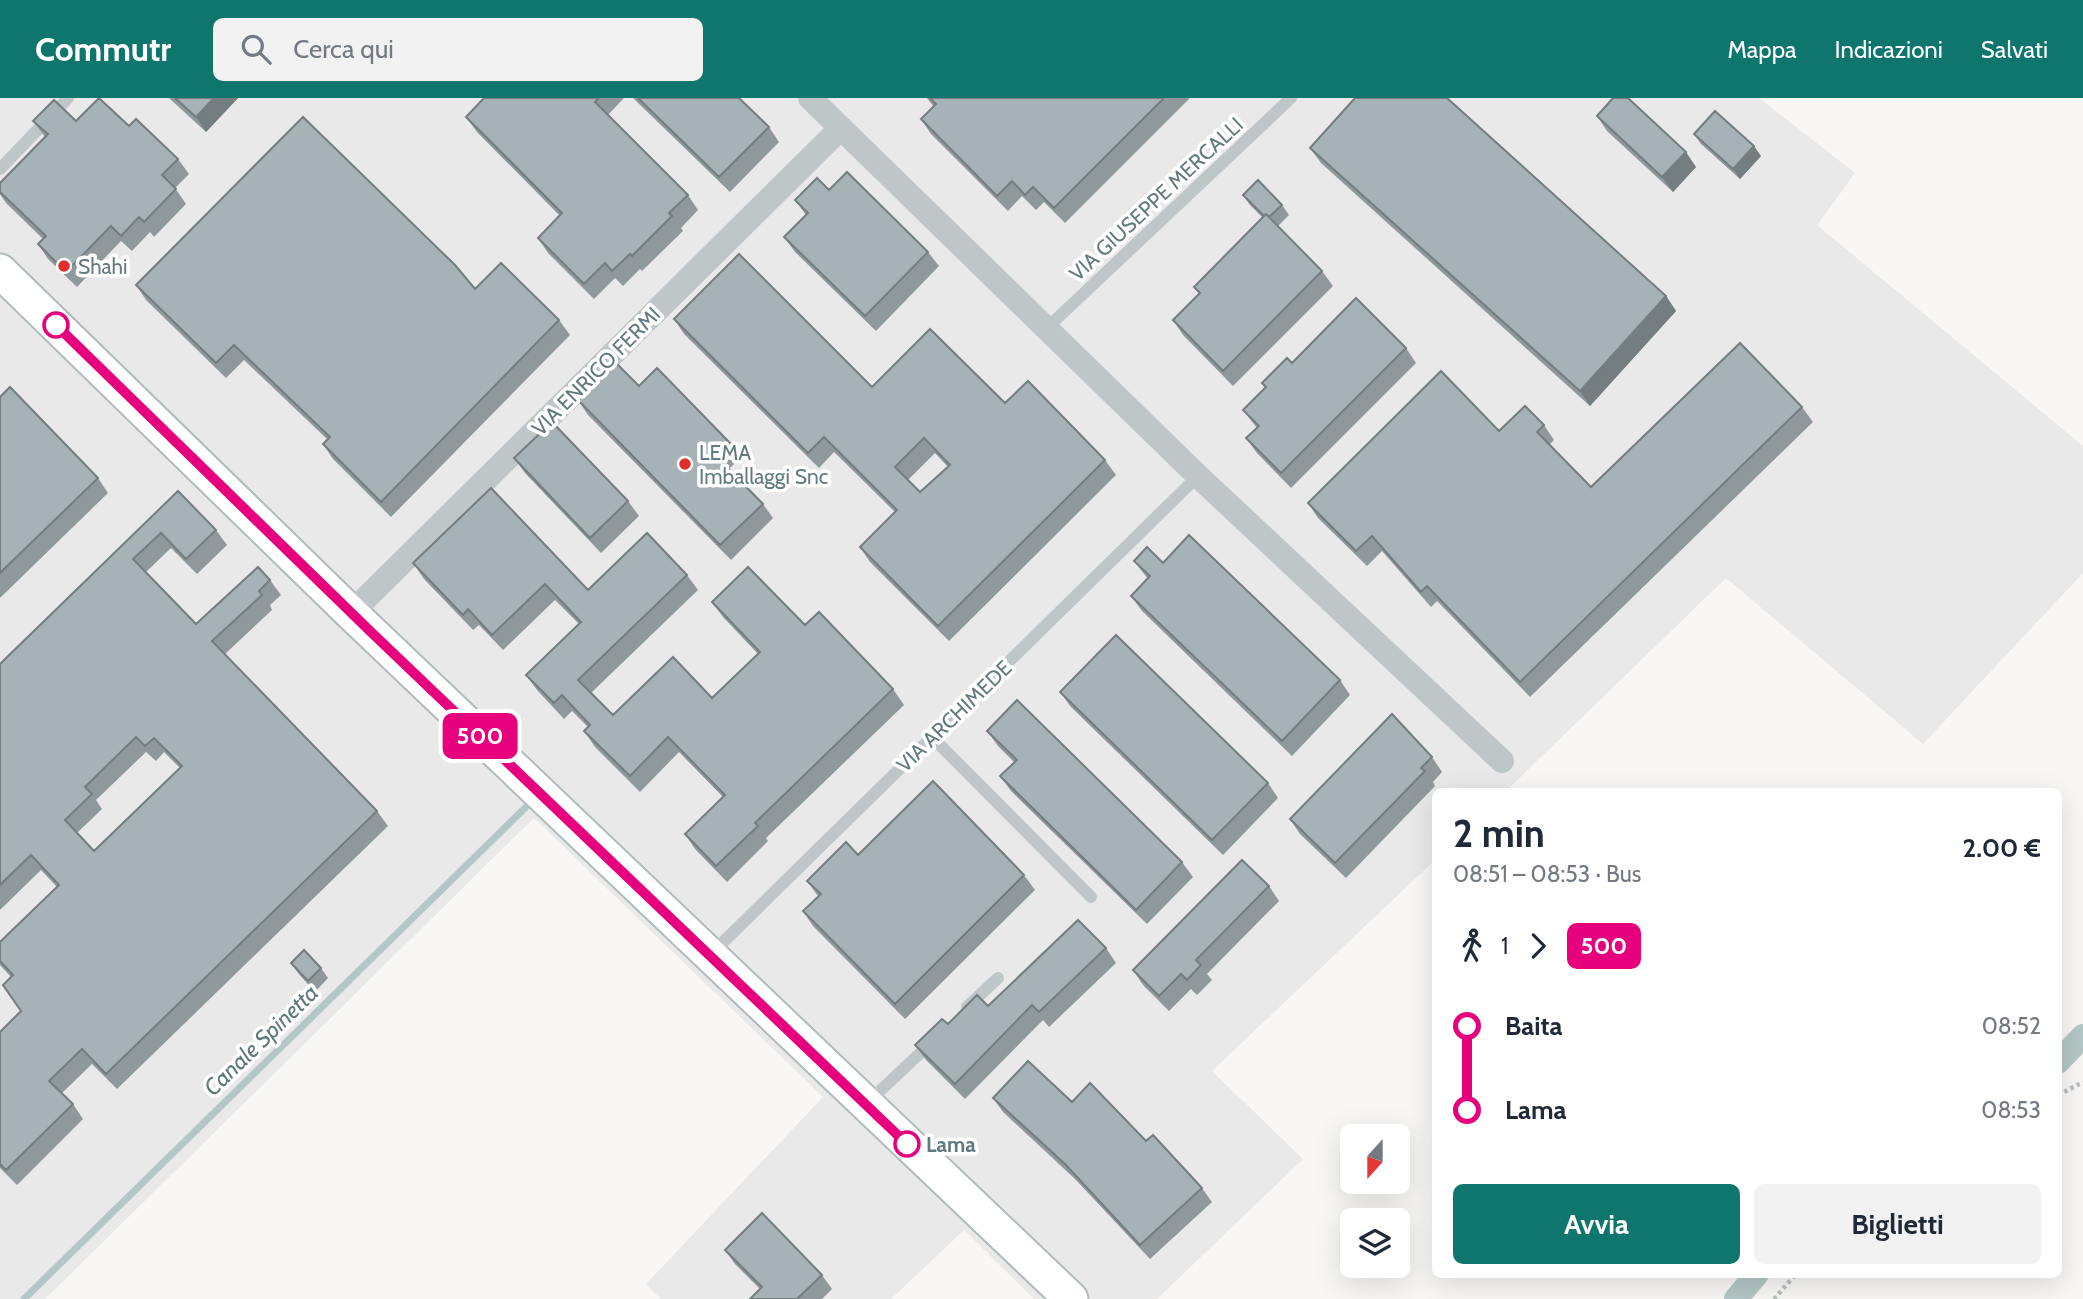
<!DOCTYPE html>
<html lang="it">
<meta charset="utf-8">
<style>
:root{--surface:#fff;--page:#f2f2f3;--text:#1f2937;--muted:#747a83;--accent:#0f766e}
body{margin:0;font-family:Cabin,sans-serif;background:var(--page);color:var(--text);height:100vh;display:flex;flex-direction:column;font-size:26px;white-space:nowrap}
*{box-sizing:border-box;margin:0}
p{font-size:23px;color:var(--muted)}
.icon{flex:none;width:38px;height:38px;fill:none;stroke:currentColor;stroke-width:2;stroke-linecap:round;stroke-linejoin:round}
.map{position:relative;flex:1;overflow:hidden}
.panel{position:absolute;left:1432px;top:690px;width:630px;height:490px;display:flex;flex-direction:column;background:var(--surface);border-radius:10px;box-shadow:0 7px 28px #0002}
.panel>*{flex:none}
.badge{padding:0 14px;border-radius:10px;font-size:24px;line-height:46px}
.needle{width:46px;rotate:201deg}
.buttons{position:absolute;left:1340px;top:1026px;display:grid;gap:14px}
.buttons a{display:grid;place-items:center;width:70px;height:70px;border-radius:10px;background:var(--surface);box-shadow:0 7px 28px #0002;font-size:35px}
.map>.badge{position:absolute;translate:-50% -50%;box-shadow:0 0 0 4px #fff}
.legs{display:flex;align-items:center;gap:10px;height:77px;padding:0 21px;font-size:23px}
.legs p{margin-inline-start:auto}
.headline{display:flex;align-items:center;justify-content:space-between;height:119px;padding:0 21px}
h1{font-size:38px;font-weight:700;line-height:52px}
.action{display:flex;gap:14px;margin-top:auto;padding:14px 21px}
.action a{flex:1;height:80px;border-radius:10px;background:var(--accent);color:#fff;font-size:28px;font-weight:700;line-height:80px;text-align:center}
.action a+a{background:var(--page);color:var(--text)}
ul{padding:0 21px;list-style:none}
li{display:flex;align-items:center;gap:24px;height:84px;font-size:26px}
li i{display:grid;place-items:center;width:10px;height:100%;margin:0 9px;background:currentColor}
li i::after{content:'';width:18px;height:18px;margin:-9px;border:5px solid;border-radius:50%;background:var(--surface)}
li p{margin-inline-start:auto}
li:first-child i{background:linear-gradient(#0000 50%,currentColor 0)}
li:last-child i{background:linear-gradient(currentColor 50%,#0000 0)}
header{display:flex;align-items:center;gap:42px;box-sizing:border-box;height:98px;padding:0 35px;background:var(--accent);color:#fff}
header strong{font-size:33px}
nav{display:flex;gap:38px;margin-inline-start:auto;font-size:24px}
.search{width:490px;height:63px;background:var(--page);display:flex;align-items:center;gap:18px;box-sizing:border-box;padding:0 24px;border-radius:10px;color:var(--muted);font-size:26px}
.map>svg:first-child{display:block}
.built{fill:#e9e9e9}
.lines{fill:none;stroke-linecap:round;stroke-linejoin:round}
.stream{stroke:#b4c6c6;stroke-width:7}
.canal{stroke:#b4c6c6;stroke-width:24}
.secondary-casing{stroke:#b1babc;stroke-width:37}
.path{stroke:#b9bec0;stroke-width:4.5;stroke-dasharray:3.5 3.5;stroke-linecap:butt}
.lane{stroke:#bfc6c8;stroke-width:12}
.street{stroke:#bfc6c8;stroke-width:24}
.secondary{stroke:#fff;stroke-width:33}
.wall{fill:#8f999c;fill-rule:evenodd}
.shaded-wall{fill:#747d7f}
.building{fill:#a6b2b5;stroke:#747d7f;stroke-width:2;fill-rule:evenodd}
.line-1-casing{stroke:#fff;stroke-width:16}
.line-1{stroke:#e6007e;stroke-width:10}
.poi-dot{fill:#e12d2c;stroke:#fff;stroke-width:2.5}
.stop-1-dot{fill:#fff;stroke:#e6007e;stroke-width:3.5}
.labels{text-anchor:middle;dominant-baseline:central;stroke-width:7;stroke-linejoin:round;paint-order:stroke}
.street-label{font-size:21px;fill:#637a80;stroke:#fff}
.poi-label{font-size:21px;fill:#637a80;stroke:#fff;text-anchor:start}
.stop-label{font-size:21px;font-weight:bold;fill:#637a80;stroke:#fff;text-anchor:start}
.water-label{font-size:23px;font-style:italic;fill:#5e797b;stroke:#fff}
</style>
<header>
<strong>Commutr</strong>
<div class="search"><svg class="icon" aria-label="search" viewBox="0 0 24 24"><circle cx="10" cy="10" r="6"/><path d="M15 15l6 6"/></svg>Cerca qui</div>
<nav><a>Mappa</a><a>Indicazioni</a><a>Salvati</a></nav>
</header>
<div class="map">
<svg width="2083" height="1201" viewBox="0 0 2083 1201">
<rect width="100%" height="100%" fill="#f8f7f5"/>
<!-- built -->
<path class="built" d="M 0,0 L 1759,0 L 1855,75 L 1817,127 L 2083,348 L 2083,475 L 1923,646 L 1726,480 L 1506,693 L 1435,693 L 1435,762 L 1212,973 L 1303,1061 L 1157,1201 L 1034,1201 L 964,1132 L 891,1201 L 661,1201 L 646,1186 L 823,999 L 534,720 L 45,1201 L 0,1201 Z"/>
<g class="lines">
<!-- stream -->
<path class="stream" d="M 24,1201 L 525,710"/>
<!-- canal -->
<path class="canal" d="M 2058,964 L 2083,938
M 1736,1201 L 1757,1176"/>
<!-- secondary casing -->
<g class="secondary-casing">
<path id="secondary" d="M 0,173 L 351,515 L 1071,1201"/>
</g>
<!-- path -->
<path class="path" d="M 2058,997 L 2083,984
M 1774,1201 L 1796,1176"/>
<!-- lane -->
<path class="lane" d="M 0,71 L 68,0
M 1048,229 L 1291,0
M 932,639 L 1091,799
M 710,857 L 1198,378
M 967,909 L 998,880
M 866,1006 L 932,944"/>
<!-- street -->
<path class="street" d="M 810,0 L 1198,378 L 1502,663
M 351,515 L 841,30"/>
<!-- secondary -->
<use href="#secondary" class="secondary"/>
</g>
<!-- wall -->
<path class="wall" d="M 169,0 L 238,0 L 206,34 Z
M 484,0 L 624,0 L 608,17 L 688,97 L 698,112 L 681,130 L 683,133 L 642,173 L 640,171 L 623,188 L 615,180 L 594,201 L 548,155 L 538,140 L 560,118 L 477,34 L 466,19 Z
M 633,0 L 739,0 L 769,29 L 779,44 L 730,94 Z
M 927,0 L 1190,0 L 1065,125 L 1044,104 L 1036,112 L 1022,98 L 1008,113 L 931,36 L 921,21 L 934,9 Z
M 1597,18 L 1696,69 L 1673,94 L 1607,33 Z
M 33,23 L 76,23 L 129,28 L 178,61 L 189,76 L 175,90 L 186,106 L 154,139 L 150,134 L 132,153 L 121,143 L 77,189 L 48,161 L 38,146 L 43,141 L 6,105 L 0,96 L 0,85 L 45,39 Z
M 1694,36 L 1761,58 L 1740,81 L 1701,46 Z
M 1310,50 L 1666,198 L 1676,213 L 1590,308 L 1321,65 Z
M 829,92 L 928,154 L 939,168 L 876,233 L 795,154 L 784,139 L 806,117 L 795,102 Z
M 1243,97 L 1282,107 L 1289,117 L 1278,128 L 1322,173 L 1333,188 L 1233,288 L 1183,237 L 1173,222 L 1199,196 L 1194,189 L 1263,120 L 1250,107 Z
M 136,187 L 475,191 L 559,222 L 570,237 L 391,419 L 333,361 L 323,346 L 327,341 L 244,262 L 226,280 L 146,202 Z
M 674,221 L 872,289 L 1105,362 L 1116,377 L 949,543 L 870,464 L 860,449 L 895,414 L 834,354 L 819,370 L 684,236 ZM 935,355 L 948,369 L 920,394 L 908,382 Z
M 1406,250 L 1416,265 L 1291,390 L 1257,355 L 1246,340 L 1257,330 L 1243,312 L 1265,290 L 1262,285 L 1292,265 Z
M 0,299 L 98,380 L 108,395 L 0,500 Z
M 578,302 L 730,345 L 740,360 L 729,371 L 763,406 L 773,420 L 731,462 L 588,317 Z
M 1802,309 L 1813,324 L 1530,599 L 1437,503 L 1431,509 L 1382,453 L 1367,468 L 1318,420 L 1308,405 L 1499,333 L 1544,327 L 1554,342 L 1549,347 L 1591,389 Z
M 514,360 L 628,403 L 639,418 L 601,455 L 525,375 Z
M 178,393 L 216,432 L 227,447 L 197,476 L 171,450 L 146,474 L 196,526 L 270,482 L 281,497 L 270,507 L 272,512 L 225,556 L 377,713 L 388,728 L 117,991 L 92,966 L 62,995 L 73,1006 L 83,1021 L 17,1087 L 0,1070 L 0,934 L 21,913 L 11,879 L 0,867 L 0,844 L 57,789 L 41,772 L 0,812 L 0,566 ZM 146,654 L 156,663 L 164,654 L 180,670 L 94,753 L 77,735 L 102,711 L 96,702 Z
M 1134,463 L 1163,465 L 1340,582 L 1350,597 L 1292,658 L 1142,513 L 1131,498 L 1148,481 Z
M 413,465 L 588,492 L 687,477 L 698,492 L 591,595 L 613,617 L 712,600 L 758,556 L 723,519 L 712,504 L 805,527 L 893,591 L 904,607 L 766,740 L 768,743 L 727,784 L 695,751 L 685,736 L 723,699 L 679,654 L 640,694 L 595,649 L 584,633 L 588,629 L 572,613 L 564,621 L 537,592 L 526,577 L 579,526 L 555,502 L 503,552 L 479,527 L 473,532 L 424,481 Z
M 1060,594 L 1268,685 L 1278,700 L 1223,757 L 1071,609 Z
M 987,633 L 1182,764 L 1193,779 L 1147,826 L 1011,693 L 1000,678 L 1014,664 L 998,648 Z
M 1432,659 L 1442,674 L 1433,684 L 1435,688 L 1346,780 L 1300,736 L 1290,721 Z
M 858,757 L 1024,777 L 1035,792 L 905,921 L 813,828 L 803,813 L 818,798 L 807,783 Z
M 1269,788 L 1279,803 L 1207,876 L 1212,882 L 1197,897 L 1191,891 L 1169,913 L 1143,887 L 1133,872 Z
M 1106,850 L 1116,865 L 1049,929 L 1043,922 L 965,1001 L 926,962 L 915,947 L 988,908 Z
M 291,865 L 321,870 L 328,880 L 315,894 L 298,875 Z
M 993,1000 L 1072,1004 L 1146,1043 L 1202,1090 L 1212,1104 L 1150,1161 L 1075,1081 L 1003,1014 Z
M 725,1152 L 822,1177 L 832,1191 L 822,1201 L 750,1201 L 760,1191 L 735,1166 Z"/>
<!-- shaded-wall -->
<path class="shaded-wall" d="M 214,0 L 238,0 L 206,34 L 196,19 Z
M 1754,48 L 1761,58 L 1740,81 L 1733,71 Z
M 1686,54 L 1696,69 L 1673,94 L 1662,79 Z
M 1666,198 L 1676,213 L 1590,308 L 1580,293 Z"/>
<!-- building -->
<path class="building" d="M 99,0 L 129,28 L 136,21 L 178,61 L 162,77 L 176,91 L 144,124 L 139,119 L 121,138 L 111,128 L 66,174 L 38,146 L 46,138 L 0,94 L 0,85 L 48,36 L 33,23 L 54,2 L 76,23 Z
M 175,0 L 214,0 L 196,19 Z
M 484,0 L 599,0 L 595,4 L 688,97 L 669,115 L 672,118 L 632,158 L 630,156 L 612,173 L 605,165 L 584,186 L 538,140 L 562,115 L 466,19 Z
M 638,0 L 739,0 L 769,29 L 719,79 Z
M 930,0 L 1164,0 L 1054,110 L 1033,89 L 1025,97 L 1012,83 L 997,98 L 921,21 L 936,6 Z
M 1355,0 L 1447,0 L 1666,198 L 1580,293 L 1310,50 Z
M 1613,0 L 1628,0 L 1686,54 L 1662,79 L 1597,18 Z
M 1715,13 L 1754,48 L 1733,71 L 1694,36 Z
M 303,19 L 455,167 L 475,191 L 501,165 L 559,222 L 381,404 L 323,346 L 330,339 L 234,247 L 216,265 L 136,187 Z
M 847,74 L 928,154 L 865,218 L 784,139 L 808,115 L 795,102 L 817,80 L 829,92 Z
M 1258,82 L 1282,107 L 1269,119 L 1266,116 L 1264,118 L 1243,97 Z
M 1266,116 L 1322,173 L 1223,273 L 1173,222 L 1200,195 L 1194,189 Z
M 739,156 L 872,289 L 930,231 L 1005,305 L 1028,283 L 1105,362 L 938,528 L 860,449 L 897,412 L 824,339 L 808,355 L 674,221 ZM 924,340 L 950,367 L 920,394 L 895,369 Z
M 1356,200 L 1406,250 L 1281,375 L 1246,340 L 1259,328 L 1243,312 L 1266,289 L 1262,285 L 1287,260 L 1292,265 Z
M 1740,245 L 1802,309 L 1520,584 L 1427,488 L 1421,494 L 1372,438 L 1356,453 L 1308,405 L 1441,273 L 1499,333 L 1525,308 L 1544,327 L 1537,334 L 1591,389 Z
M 616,265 L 639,288 L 657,270 L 730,345 L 716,358 L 763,406 L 720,447 L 578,302 Z
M 10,289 L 98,380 L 0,475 L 0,299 Z
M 552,324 L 628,403 L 590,440 L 514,360 Z
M 491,390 L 588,492 L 647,435 L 687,477 L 578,582 L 613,617 L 673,559 L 712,600 L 760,554 L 712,504 L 748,469 L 805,527 L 819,514 L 893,591 L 755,725 L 758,728 L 716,768 L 685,736 L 725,697 L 668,639 L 630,678 L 584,633 L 590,627 L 562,597 L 554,605 L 526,577 L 581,524 L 545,486 L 492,537 L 468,511 L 463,517 L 413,465 Z
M 178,393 L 216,432 L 186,461 L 161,435 L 133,461 L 196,526 L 258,469 L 270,482 L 259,493 L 262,497 L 212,543 L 377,713 L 106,976 L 82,951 L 49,983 L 73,1006 L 6,1072 L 0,1066 L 0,934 L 21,913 L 3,887 L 13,877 L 0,863 L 0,844 L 59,787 L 31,757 L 0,787 L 0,566 ZM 136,639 L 145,648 L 154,640 L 182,668 L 94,753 L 65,722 L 92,696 L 85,689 Z
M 1189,437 L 1340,582 L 1282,643 L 1131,498 L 1150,478 L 1134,463 L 1147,449 L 1163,465 Z
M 1116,537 L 1268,685 L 1212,742 L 1060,594 Z
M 1017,602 L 1182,764 L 1136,812 L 1000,678 L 1017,662 L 987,633 Z
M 1392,616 L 1432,659 L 1421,670 L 1425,673 L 1335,765 L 1290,721 Z
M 933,683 L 1024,777 L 895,906 L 803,813 L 821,796 L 807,783 L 846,744 L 858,757 Z
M 1242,762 L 1269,788 L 1196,862 L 1201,867 L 1187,882 L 1181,876 L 1159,898 L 1133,872 Z
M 1078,822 L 1106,850 L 1039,914 L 1032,907 L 955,986 L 915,947 L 942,921 L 948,926 L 977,897 L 988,908 Z
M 304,852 L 321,870 L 308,883 L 291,865 Z
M 1028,963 L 1072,1004 L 1090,985 L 1146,1043 L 1153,1037 L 1202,1090 L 1140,1147 L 1065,1066 L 993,1000 Z
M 762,1115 L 822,1177 L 797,1201 L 750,1201 L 762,1189 L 725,1152 Z"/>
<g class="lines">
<!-- line-1 casing -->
<g class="line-1-casing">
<path id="line-1" d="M 56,227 L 371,534 L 907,1046"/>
</g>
<!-- line-1 -->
<use href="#line-1" class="line-1"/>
</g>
<!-- markers -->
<g class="poi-dot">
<circle cx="64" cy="168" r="7"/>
<circle cx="685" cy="366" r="7"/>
</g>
<g class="stop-1-dot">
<circle cx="56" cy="227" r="12"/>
<circle cx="907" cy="1046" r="12"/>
</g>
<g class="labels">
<!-- street labels -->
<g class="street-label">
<text transform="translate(1156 101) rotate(-43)">VIA GIUSEPPE MERCALLI</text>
<text transform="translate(596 273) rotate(-45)">VIA ENRICO FERMI</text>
<text transform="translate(954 618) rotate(-44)">VIA ARCHIMEDE</text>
</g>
<!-- poi labels -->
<g class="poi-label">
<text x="78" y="168">Shahi</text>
<text x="699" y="354">LEMA<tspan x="699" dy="24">Imballaggi Snc</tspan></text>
</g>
<!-- stop labels -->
<g class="stop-label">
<text x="926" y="1046">Lama</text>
</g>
<!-- water labels -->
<g class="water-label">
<text transform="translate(261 942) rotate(-44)">Canale Spinetta</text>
</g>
</g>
</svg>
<div class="buttons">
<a><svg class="needle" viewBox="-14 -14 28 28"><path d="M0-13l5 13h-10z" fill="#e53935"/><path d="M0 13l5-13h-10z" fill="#747a83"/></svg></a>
<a><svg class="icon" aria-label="layers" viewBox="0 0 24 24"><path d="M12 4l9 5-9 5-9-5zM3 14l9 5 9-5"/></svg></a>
</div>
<b class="badge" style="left:480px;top:638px;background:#e6007e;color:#fff">500</b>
<section class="panel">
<div class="headline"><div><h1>2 min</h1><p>08:51 – 08:53 · Bus</p></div><b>2.00 €</b></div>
<div class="legs"><svg class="icon" aria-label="walk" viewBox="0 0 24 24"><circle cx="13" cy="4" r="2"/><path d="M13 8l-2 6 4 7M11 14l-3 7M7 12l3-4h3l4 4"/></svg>1<svg class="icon" aria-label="forward" viewBox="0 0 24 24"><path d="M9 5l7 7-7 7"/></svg><b class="badge" style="background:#e6007e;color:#fff">500</b></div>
<ul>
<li><i style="color:#e6007e"></i><b>Baita</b><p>08:52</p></li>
<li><i style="color:#e6007e"></i><b>Lama</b><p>08:53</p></li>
</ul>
<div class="action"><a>Avvia</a><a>Biglietti</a></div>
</section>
</div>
